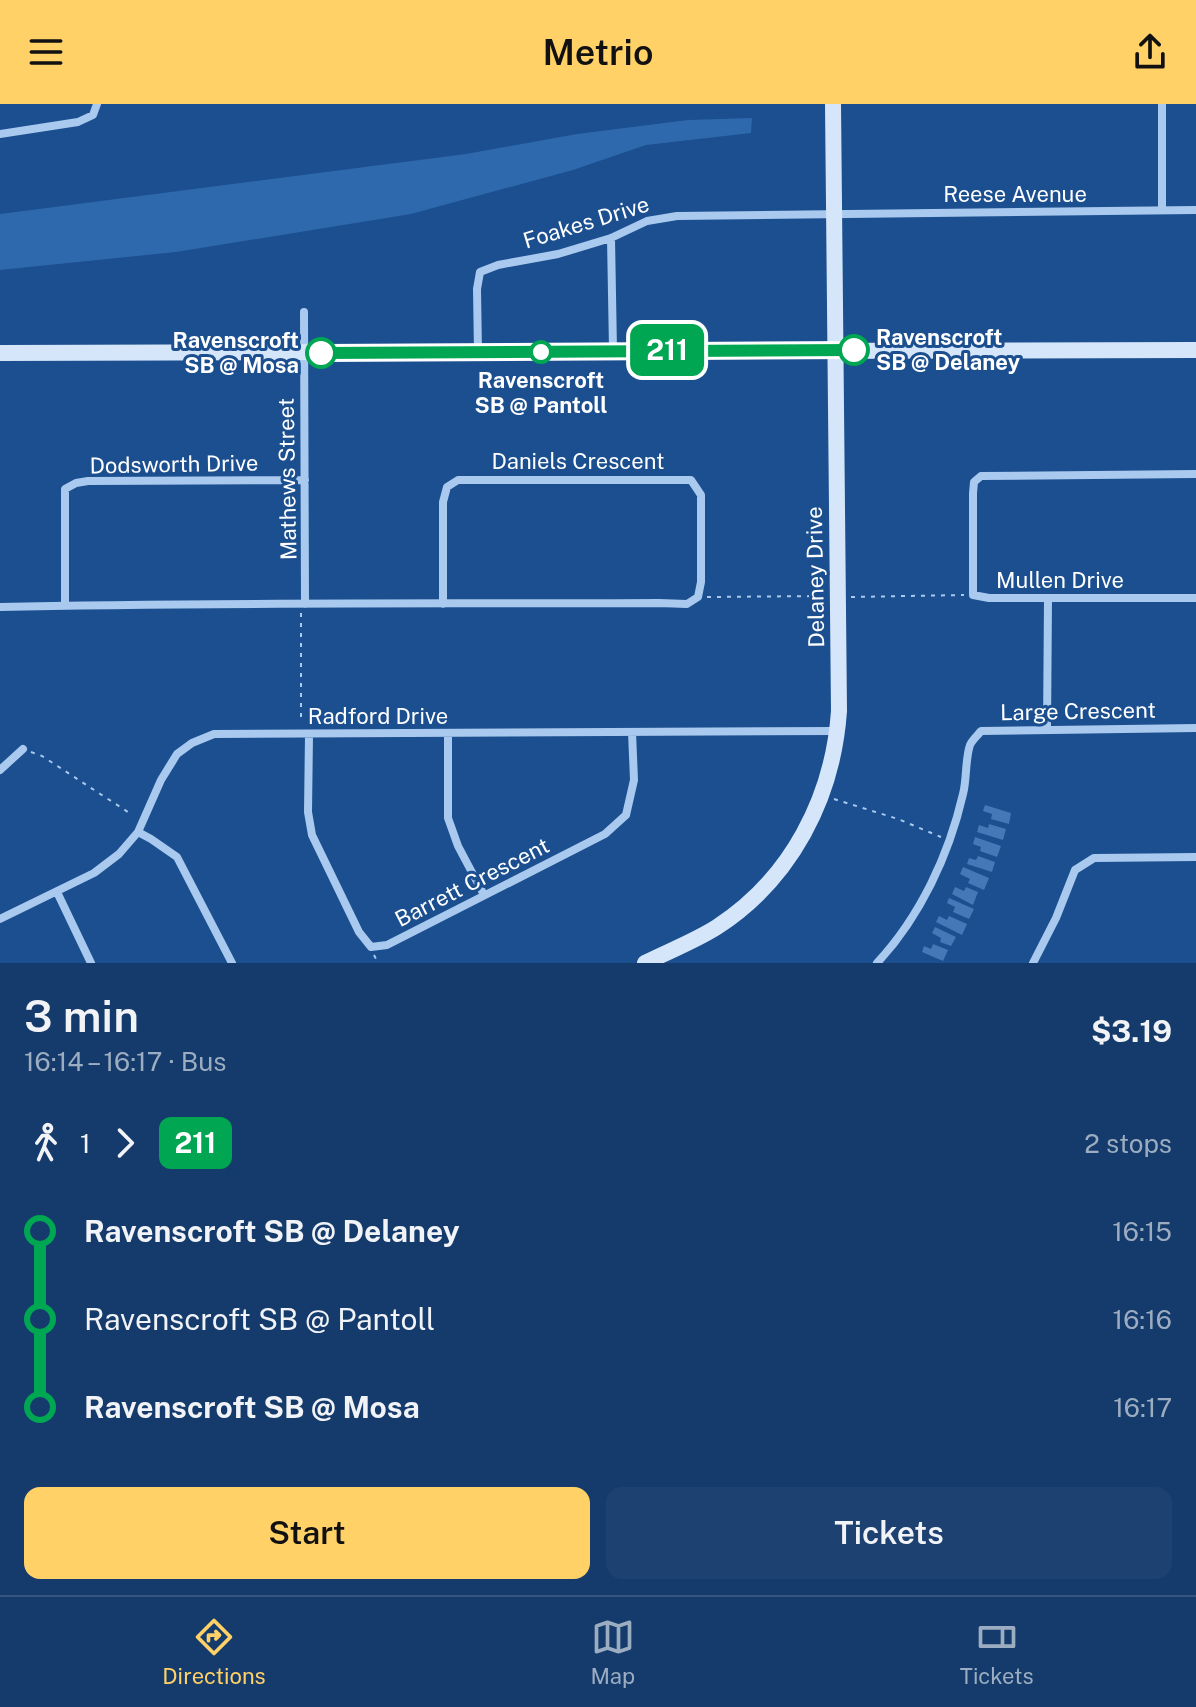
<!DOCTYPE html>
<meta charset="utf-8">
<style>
:root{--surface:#143b6b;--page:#1d4271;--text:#f1f3f6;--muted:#9dadc1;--line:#33557e;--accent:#ffd166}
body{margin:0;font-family:"Public Sans",sans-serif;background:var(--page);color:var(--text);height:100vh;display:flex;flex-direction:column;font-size:30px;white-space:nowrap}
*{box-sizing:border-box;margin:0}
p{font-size:26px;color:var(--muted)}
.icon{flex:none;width:44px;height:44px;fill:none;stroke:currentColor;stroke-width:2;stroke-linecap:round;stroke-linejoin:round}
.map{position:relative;height:859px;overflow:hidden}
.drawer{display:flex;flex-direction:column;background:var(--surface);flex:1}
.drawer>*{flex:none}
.badge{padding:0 16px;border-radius:12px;font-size:28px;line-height:52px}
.map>.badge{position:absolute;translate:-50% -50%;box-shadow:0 0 0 4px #fff}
.legs{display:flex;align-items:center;gap:12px;height:88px;padding:0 24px;font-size:26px}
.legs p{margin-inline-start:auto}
.headline{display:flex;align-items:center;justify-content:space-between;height:136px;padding:0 24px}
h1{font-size:44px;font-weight:600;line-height:60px}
.action{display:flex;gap:16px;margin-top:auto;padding:16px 24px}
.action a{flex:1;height:92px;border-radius:16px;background:var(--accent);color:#111;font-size:32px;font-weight:600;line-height:92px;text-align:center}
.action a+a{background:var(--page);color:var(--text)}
ul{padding:0 24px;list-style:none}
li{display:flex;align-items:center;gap:28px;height:88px;font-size:30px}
li i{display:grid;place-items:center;width:12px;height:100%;margin:0 10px;background:currentColor}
li i::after{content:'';width:20px;height:20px;margin:-10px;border:6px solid;border-radius:50%;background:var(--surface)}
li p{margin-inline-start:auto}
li:first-child i{background:linear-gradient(#0000 50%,currentColor 0)}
li:last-child i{background:linear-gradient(currentColor 50%,#0000 0)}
header{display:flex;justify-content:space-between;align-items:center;height:104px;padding:0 24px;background:var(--accent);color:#111;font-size:36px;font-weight:600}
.menu{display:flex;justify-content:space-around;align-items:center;height:112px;border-top:2px solid var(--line);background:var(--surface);font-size:22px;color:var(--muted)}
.menu a{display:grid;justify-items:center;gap:4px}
.menu .active{color:var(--accent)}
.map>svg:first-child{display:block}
.green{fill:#2e69ad}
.building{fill:#4478b7}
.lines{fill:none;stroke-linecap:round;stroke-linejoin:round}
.path{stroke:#a9c9ee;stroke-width:2;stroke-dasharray:4 6;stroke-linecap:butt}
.street{stroke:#a9c9ee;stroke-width:8}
.secondary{stroke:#d6e6fa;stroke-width:16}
.line-1-casing{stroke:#fff;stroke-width:18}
.line-1{stroke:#00a651;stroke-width:12}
.stop-1-dot{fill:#fff;stroke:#00a651;stroke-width:4}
.labels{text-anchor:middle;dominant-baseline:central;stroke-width:6;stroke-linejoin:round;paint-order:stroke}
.street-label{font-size:22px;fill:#fff;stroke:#1b4f8f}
.stop-label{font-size:22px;font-weight:bold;fill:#fff;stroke:#1b4f8f;text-anchor:start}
</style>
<header><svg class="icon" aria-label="menu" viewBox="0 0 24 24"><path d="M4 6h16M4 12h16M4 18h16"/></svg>Metrio<svg class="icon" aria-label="share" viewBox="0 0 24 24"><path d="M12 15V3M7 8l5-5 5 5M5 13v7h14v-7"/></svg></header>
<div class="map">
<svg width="1196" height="859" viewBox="0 0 1196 859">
<rect width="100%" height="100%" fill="#1b4f8f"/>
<!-- green -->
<path class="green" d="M 752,14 L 751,29 L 646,41 L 573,66 L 411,110 L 176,148 L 0,166 L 0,110 L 466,50 L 577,30 L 688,16 Z"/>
<!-- building -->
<path class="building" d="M 985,701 L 1011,709 L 1009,720 L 991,715 L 992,710 L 983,707 Z
M 989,720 L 1006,725 L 1003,736 L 977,728 L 979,721 L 988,724 Z
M 975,733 L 1001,742 L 997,753 L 980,747 L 981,743 L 973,740 Z
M 978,752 L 995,758 L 992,768 L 967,760 L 969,754 L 976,756 Z
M 963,763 L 989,774 L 984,786 L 968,779 L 970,775 L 960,770 Z
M 955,783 L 964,787 L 966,783 L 978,788 L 973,801 L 952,790 Z
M 949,794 L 974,805 L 969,815 L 953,808 L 955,803 L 947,799 Z
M 939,812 L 947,816 L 949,812 L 967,820 L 962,831 L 936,818 Z
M 935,823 L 956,833 L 951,842 L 940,838 L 941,834 L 932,829 Z
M 933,840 L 948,846 L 943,857 L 922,848 L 924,842 L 931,845 Z"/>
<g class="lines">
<!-- path -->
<path class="path" d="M 707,493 L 824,492
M 851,493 L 964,491
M 301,509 L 301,616
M 31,648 L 42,652 L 131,710
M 834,695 L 898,715 L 941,733
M 374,851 L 378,859"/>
<!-- street -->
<path class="street" d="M 0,30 L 78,18 L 93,11 L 97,0
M 1162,106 L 1162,0
M 611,134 L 613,246
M 304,208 L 305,500
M 478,249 L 477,185 L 480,168 L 498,161 L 558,150 L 611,134 L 647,117 L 677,112 L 1196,106
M 1196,370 L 981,372 L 974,378 L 973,389 L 973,491 L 989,494 L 1196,494
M 65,501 L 65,385 L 76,379 L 88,377 L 305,376
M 0,503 C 219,498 439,500 659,499 L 687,500 L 698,493 L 701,478 L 701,391 L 691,376 L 458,376 L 447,383 L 443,398 L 443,500
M 1047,625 L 1048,495
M 448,629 L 448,714 L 458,742 L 484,791
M 309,631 L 308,708 L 312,731 L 359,828 L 371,843 L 387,841 L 605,730 L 626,711 L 634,676 L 632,628
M 0,666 L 23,645
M 138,728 L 151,735 L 177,753 L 232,859
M 57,788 L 91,859
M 0,815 L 94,769 L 119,750 L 138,728 L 161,676 L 177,650 L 192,639 L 214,630 L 837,627
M 877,859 C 920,813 949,751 963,690 C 967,675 965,656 970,641 C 972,636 978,631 981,627 L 1196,624
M 1033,859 L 1056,814 L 1075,766 L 1094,754 L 1196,753"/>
<!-- secondary -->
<path class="secondary" d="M 0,249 L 1196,246
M 645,859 C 669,847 695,837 717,823 C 791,775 833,694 839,607 L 833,0"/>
</g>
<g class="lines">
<!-- line-1 casing -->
<g class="line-1-casing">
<path id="line-1" d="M 321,249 L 854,246"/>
</g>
<!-- line-1 -->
<use href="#line-1" class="line-1"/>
</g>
<!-- markers -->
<g class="stop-1-dot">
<circle cx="854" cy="246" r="14"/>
<circle cx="541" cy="248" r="10"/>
<circle cx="321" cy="249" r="14"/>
</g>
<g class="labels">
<!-- street labels -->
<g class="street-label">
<text x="1015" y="90">Reese Avenue</text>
<text transform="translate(586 118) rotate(-17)">Foakes Drive</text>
<text x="578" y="357">Daniels Crescent</text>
<text transform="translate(174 360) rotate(-1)">Dodsworth Drive</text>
<text transform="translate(287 375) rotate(-91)">Mathews Street</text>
<text transform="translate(815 473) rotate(-91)">Delaney Drive</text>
<text x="1060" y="476">Mullen Drive</text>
<text transform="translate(1078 607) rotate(-1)">Large Crescent</text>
<text x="378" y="612">Radford Drive</text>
<text transform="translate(472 778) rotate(-27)">Barrett Crescent</text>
</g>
<!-- stop labels -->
<g class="stop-label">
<text x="876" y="233">Ravenscroft<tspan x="876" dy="25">SB @ Delaney</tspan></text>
<text x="299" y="236" text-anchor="end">Ravenscroft<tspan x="299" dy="25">SB @ Mosa</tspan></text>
<text x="541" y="276" text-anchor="middle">Ravenscroft<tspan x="541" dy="25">SB @ Pantoll</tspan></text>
</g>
</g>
</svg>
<b class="badge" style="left:667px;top:246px;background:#00a651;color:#fff">211</b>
</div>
<section class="drawer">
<div class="headline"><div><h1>3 min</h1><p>16:14 – 16:17 · Bus</p></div><b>$3.19</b></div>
<div class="legs"><svg class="icon" aria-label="walk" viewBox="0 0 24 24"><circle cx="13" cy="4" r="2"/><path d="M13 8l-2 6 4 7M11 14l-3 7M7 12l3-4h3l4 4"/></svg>1<svg class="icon" aria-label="forward" viewBox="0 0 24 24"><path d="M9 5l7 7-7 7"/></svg><b class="badge" style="background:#00a651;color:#fff">211</b><p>2 stops</p></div>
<ul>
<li><i style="color:#00a651"></i><b>Ravenscroft SB @ Delaney</b><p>16:15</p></li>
<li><i style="color:#00a651"></i><span>Ravenscroft SB @ Pantoll</span><p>16:16</p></li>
<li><i style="color:#00a651"></i><b>Ravenscroft SB @ Mosa</b><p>16:17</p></li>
</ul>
<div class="action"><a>Start</a><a>Tickets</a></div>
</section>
<nav class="menu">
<a class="active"><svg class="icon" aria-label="directions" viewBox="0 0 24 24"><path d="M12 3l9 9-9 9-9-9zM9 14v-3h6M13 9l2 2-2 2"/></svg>Directions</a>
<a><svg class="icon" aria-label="map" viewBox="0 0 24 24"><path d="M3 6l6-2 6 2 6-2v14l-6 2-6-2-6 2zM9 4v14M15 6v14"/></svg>Map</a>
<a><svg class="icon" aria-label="tickets" viewBox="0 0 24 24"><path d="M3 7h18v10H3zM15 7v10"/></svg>Tickets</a>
</nav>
